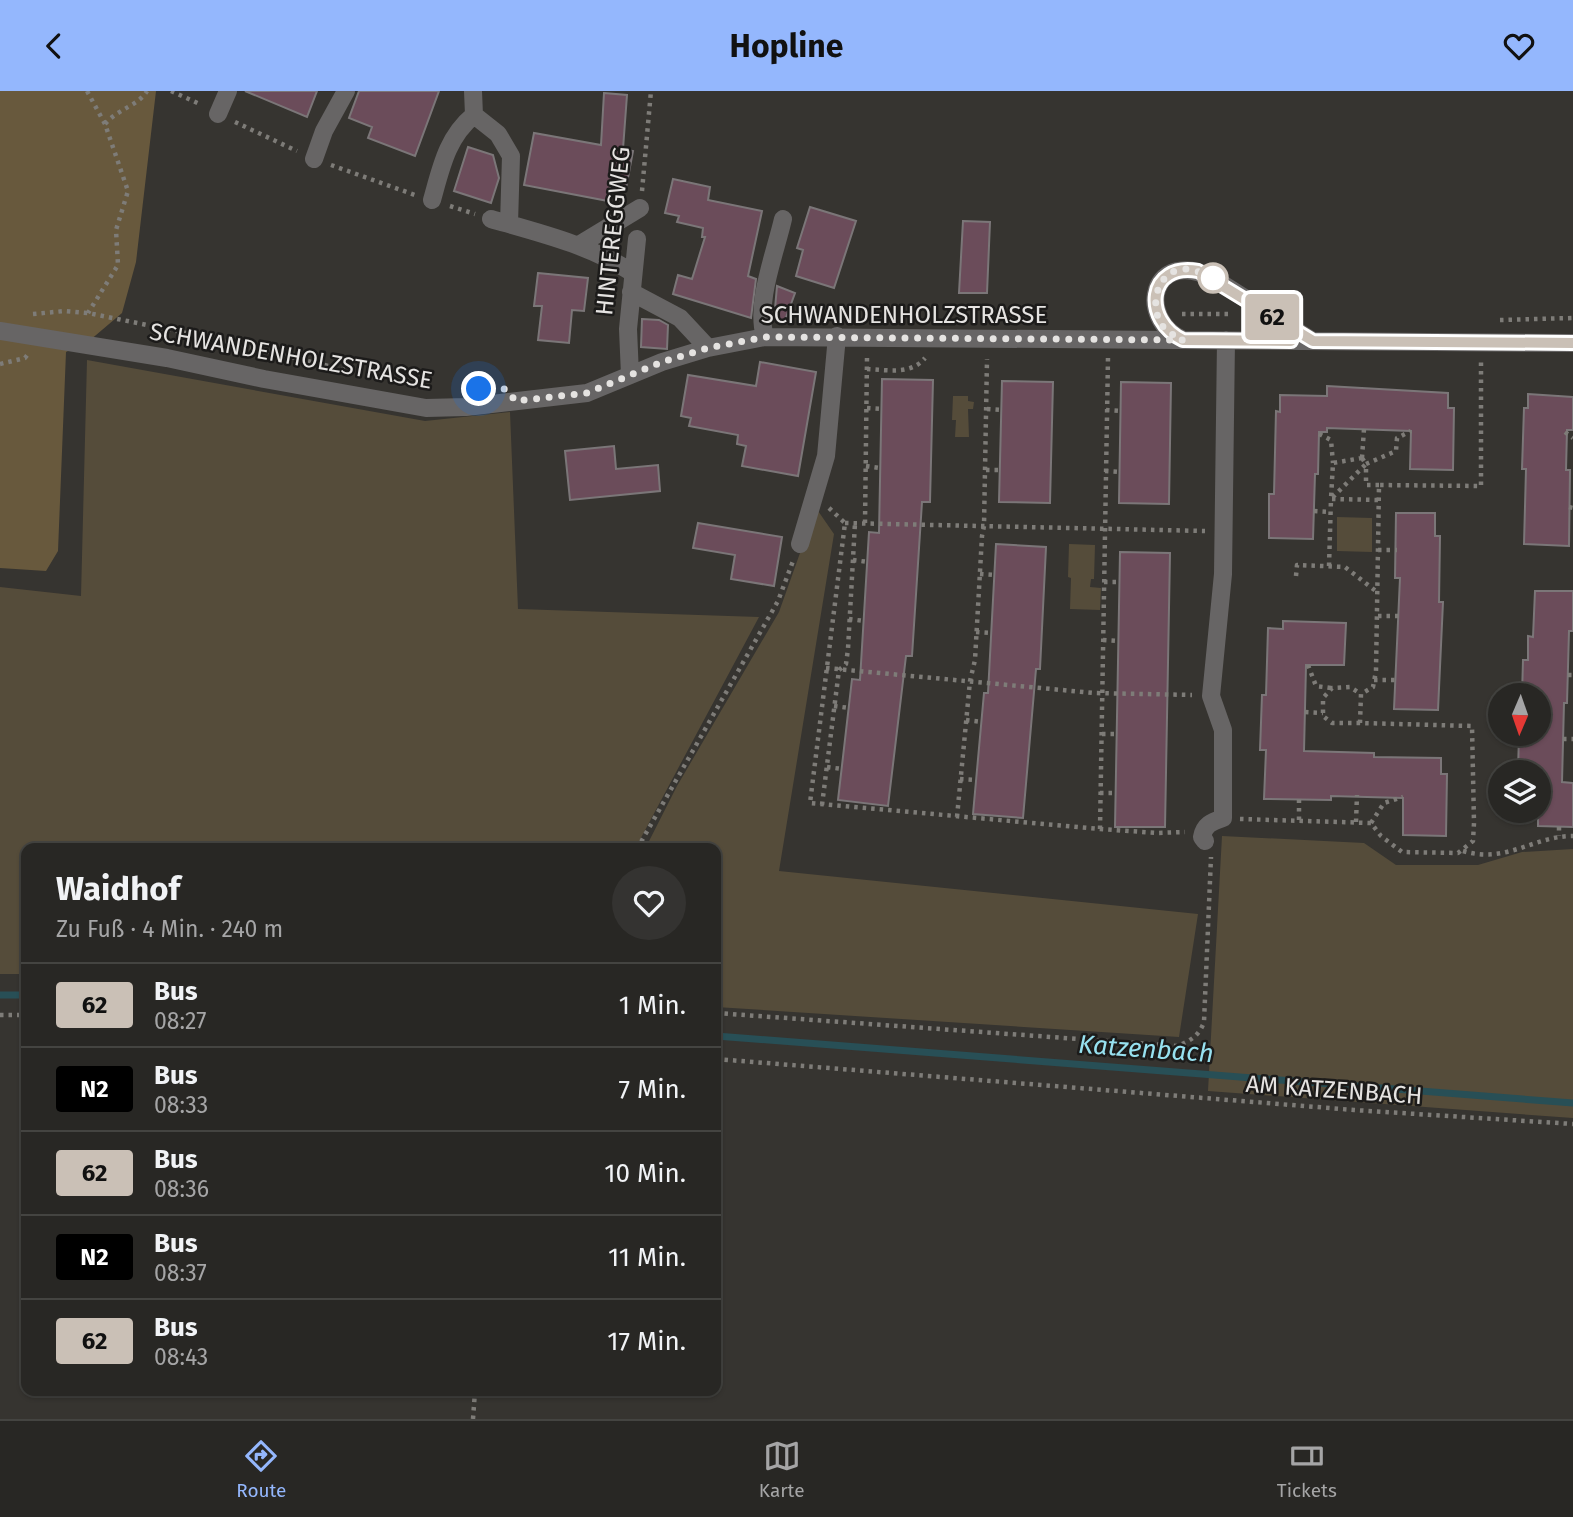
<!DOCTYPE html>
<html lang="de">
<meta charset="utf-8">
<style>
:root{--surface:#282724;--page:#343331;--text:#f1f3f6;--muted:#a5a5a6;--line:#444441;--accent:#94b7fd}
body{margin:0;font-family:"Fira Sans",sans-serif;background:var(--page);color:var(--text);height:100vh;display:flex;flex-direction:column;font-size:26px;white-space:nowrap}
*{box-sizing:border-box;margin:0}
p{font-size:23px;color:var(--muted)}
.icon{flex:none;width:38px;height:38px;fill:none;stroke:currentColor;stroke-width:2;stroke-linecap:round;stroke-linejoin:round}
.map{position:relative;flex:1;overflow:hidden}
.panel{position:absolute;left:21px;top:752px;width:700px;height:553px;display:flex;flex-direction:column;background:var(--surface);border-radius:14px;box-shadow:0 2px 5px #0004,0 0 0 2px var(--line)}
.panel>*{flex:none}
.badge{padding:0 14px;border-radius:5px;font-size:24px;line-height:46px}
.needle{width:46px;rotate:182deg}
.tools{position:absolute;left:1488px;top:592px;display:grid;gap:14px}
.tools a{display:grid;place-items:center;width:63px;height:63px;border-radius:50%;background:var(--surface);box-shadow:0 2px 5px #0004,0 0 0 2px var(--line);font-size:35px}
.you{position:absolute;width:35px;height:35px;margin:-18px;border:5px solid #fff;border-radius:50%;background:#1a73e8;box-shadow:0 0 0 10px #1a73e833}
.map>.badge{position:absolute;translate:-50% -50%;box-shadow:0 0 0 4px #fff}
.round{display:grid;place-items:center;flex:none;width:74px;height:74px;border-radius:37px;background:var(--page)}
.summary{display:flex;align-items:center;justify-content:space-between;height:119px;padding:0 35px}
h1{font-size:33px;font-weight:700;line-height:52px}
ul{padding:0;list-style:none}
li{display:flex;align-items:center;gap:21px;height:84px;padding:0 35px;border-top:2px solid var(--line)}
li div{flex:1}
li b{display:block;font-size:26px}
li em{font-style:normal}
li .badge{min-width:77px;font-weight:700;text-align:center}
header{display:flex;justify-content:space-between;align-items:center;height:91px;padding:0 35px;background:var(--accent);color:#111;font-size:32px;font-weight:700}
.tab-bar{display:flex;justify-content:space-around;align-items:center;height:98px;border-top:2px solid var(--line);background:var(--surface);font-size:19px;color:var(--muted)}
.tab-bar a{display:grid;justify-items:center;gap:4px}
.tab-bar .current{color:var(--accent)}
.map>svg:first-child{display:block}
.green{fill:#554c3a}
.forest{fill:#68593d}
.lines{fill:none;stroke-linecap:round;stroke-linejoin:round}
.stream{stroke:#284f56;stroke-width:7}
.building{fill:#6b4c5a;stroke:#7b7678;stroke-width:2}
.path{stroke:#7e7c78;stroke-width:4.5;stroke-dasharray:3.5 5;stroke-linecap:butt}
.minor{stroke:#676565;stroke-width:18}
.line-casing{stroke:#fff;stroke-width:16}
.line{stroke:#cac0b6;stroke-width:10}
.walk{stroke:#e5e3e1;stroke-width:7;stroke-dasharray:0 12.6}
.stop-dot{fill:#fff;stroke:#cac0b6;stroke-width:3.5}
.labels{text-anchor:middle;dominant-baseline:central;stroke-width:5;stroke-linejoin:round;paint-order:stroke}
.street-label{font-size:24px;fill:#e5e3e1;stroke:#1c1b1a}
.water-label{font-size:26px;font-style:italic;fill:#97e1f0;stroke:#1c1b1a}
</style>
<header><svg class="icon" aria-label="back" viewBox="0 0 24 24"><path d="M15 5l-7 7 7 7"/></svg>Hopline<svg class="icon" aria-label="heart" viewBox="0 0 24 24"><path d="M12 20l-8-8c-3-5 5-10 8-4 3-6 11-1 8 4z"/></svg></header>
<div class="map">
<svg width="1573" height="1328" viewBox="0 0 1573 1328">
<rect width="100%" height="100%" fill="#363430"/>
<!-- green -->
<path class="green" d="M 87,269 L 425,330 L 510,321 L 518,518 L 759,526 L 635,758 L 26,758 L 26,883 L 0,883 L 0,496 L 81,505 Z
M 953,305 L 968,305 L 968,310 L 974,311 L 973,318 L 968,318 L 969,346 L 955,346 L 956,329 L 952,329 Z
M 816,417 L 834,443 L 779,780 L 1198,823 L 1179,946 L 716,916 L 716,758 L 645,758 L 677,695 L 779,521 Z
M 1337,426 L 1372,427 L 1372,461 L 1337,460 Z
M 1069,453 L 1095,454 L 1094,488 L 1091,488 L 1090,496 L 1101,497 L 1100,519 L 1070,518 L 1071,487 L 1068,486 Z
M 1222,745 L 1364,752 L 1396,774 L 1478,774 L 1522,761 L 1573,758 L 1573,1027 L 1208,1000 Z"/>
<!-- forest -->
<path class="forest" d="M 0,0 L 156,0 L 136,171 L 122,222 L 89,250 L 66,261 L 58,460 L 46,480 L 0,477 Z"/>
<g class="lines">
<!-- stream -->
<path class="stream" d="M 0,904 L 26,904
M 716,945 L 1573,1012"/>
</g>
<!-- building -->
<path class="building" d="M 245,0 L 317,0 L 307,26 Z
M 359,0 L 439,0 L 415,65 L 368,47 L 372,36 L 349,27 Z
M 604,2 L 627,4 L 623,58 L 633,60 L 626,97 L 611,94 L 608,110 L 524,94 L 534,42 L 601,54 Z
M 468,56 L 493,64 L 499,87 L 491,112 L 454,100 Z
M 673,88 L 710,96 L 708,109 L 762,120 L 748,185 L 756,188 L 751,227 L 673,203 L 678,184 L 692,188 L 705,146 L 702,146 L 703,137 L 677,131 L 679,125 L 665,122 Z
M 810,116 L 856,130 L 834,197 L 796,185 L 803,159 L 797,157 Z
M 963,130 L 990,131 L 987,202 L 959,202 Z
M 538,182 L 588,187 L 584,220 L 572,219 L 569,252 L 538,249 L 542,215 L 534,215 Z
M 777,195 L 795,202 L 784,232 L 774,229 Z
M 642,228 L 659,229 L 668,234 L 667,258 L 641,256 Z
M 760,271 L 816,281 L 798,385 L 742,375 L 746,355 L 737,353 L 738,344 L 689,335 L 691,327 L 681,325 L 688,284 L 756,295 Z
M 882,288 L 933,289 L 930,411 L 922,411 L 912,565 L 906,565 L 888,715 L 838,709 L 852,588 L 860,589 L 869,441 L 879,442 Z
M 1002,290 L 1053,291 L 1050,412 L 999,411 Z
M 1121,291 L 1171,292 L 1169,413 L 1119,412 Z
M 1327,295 L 1448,302 L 1448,317 L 1454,317 L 1453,379 L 1410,378 L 1411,340 L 1327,337 L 1327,341 L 1319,341 L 1318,383 L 1315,383 L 1313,448 L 1269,447 L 1269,403 L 1274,403 L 1276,320 L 1280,321 L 1280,304 L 1327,305 Z
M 1528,303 L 1573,306 L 1573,339 L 1567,339 L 1566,379 L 1570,379 L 1569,455 L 1524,453 L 1526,378 L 1522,378 L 1524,317 L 1528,317 Z
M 614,355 L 616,378 L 658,374 L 660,400 L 570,409 L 565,360 Z
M 1396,422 L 1435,422 L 1435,445 L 1440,445 L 1439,511 L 1443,511 L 1438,619 L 1394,618 L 1400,487 L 1395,487 Z
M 698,432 L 782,446 L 774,495 L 731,488 L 735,464 L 693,457 Z
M 996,453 L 1046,456 L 1040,578 L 1036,578 L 1023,727 L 973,723 L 984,602 L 988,602 Z
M 1120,461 L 1170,462 L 1165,736 L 1115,736 Z
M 1535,500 L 1573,500 L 1573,540 L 1569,540 L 1567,612 L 1564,612 L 1562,691 L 1573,692 L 1573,736 L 1538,735 L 1538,681 L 1518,681 L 1519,642 L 1538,642 L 1538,604 L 1522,604 L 1523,569 L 1528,569 L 1528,545 L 1533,546 Z
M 1283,530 L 1346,532 L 1344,574 L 1306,574 L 1304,660 L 1374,662 L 1374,666 L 1441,667 L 1441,683 L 1447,683 L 1446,745 L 1403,744 L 1403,707 L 1331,705 L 1331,709 L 1264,708 L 1266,659 L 1260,659 L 1262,604 L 1266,604 L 1268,537 L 1283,538 Z"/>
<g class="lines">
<!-- path -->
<path class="path" d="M 87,0 L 105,33 L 128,100 L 116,139 L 118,174 L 88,222
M 171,0 L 202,14
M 235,31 L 297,60
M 105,33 C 119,17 138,15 147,0
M 331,74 L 415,104
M 642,100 L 651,0
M 450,115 L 475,123
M 33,223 L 65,220 L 88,222 L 211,247 L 354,281
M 1182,223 L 1229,223
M 1500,229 L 1573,227
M 0,273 L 25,267 L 28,263
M 867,278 C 888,279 911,284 925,267
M 867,317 L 882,318
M 987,318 L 1001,319
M 1106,319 L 1121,320
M 1565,341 L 1573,347
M 1319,343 L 1331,349 L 1333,372
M 1362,367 L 1366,373 L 1331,408 L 1333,372 Z
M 1362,367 L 1364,338
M 866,375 L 880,377
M 986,379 L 1000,379
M 1105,380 L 1120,381
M 1379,394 L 1366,394 L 1366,373 L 1396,360 L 1397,347 L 1411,340
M 1569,416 L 1573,417
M 829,417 L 845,432 L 810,712 L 1100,738 L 1157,742 L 1185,741
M 1314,420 L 1331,421
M 845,432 L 1205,440
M 865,432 L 867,266
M 1378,459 L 1397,459
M 853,469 L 868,471
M 1329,475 L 1331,408 L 1379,409
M 980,483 L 995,484
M 1296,485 L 1297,474 L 1345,476 L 1377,501
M 1104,491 L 1119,491
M 1378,525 L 1399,525
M 849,528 L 864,530
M 976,541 L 991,542
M 1103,549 L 1118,550
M 1308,574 L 1316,595 L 1331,597
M 826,577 L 1094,602 L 1192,604
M 1568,584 L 1573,584
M 1374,589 L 1395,589
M 834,615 L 849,617
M 1305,621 L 1323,622
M 966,629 L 982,631
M 1360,632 L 1332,632 L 1323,625 L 1323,607 L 1332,597 L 1350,596 L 1361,603
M 1102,643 L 1117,643
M 1563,648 L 1573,648
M 827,676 L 842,678
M 960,688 L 976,689
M 1100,702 L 1116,702
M 822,714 L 839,579 L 846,573 L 848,558 L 855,432
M 957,726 L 970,590 L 975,569 L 982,445 L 984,435 L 987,268
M 1240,728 L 1371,732 L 1381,745 L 1402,761 L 1458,762 L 1473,750 L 1474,732 L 1472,635 L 1360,632 L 1361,603 L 1373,596 L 1376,580 L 1379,394 L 1481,395 L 1481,271
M 1299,729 L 1299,708
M 1356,731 L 1357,704
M 1371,732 L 1384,712 L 1403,706
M 1559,736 L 1559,745
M 1100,738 L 1108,266
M 637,758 L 778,510 L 793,470
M 1463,760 C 1507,773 1533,745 1573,745
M 716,922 L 1177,955 C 1190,950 1199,945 1204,931 L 1211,766
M 0,924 L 26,924
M 716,968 L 1354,1019 L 1573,1033
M 473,1328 L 475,1300"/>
<!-- minor -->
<path class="minor" d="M 473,0 L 474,24 L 498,43 L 511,65 L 509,133
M 218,23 L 228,0
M 314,68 L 324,40 L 346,0
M 432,109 C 441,77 447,46 474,24
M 491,128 C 540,142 590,154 633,182
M 579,154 L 640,117
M 631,201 L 680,227 L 708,257
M 0,240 L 167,267 L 264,288 L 426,317 L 466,316 L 587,302 L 662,271 L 708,257 L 765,246 L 1573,252
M 765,246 C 755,212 775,163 783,128
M 1183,249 C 1136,227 1151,156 1213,187 L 1311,249
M 630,284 L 628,238 L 637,148
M 800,453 L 826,365 L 837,245
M 1205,750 L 1202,746 C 1204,734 1211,731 1223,727 L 1223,639 L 1211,605 L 1223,483 L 1226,249"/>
</g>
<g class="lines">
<!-- line casing -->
<g class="line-casing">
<path id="line" d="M 1291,250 L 1183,249 C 1142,229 1147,171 1198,180 L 1313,250 L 1573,252"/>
</g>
<!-- line -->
<use href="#line" class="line"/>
<!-- walk -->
<path class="walk" d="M 479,298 L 505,298 L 516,310 L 587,302 L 662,271 L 708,257 L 765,246 L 1183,249 C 1176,245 1170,243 1164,237 C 1147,216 1157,177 1187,178 C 1197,179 1205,184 1213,187"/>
</g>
<!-- markers -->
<circle class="stop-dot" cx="1213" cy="187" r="14"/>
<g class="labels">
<!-- street labels -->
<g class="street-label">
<text transform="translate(613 140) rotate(-84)">HINTEREGGWEG</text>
<text x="904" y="224">SCHWANDENHOLZSTRASSE</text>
<text transform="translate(291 265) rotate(10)">SCHWANDENHOLZSTRASSE</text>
<text transform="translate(1334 999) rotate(4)">AM KATZENBACH</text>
</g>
<!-- water labels -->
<g class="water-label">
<text transform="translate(1146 958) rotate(4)">Katzenbach</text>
</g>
</g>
</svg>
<div class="tools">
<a><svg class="needle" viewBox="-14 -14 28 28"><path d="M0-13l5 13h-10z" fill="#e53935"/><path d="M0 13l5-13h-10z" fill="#a5a5a6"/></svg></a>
<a><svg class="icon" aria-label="layers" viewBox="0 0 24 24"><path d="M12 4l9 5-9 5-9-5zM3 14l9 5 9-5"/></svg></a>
</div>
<div class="you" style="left:479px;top:298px"></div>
<b class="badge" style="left:1272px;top:226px;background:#cac0b6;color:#111">62</b>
<section class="panel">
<div class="summary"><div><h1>Waidhof</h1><p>Zu Fuß · 4 Min. · 240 m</p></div><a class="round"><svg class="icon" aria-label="heart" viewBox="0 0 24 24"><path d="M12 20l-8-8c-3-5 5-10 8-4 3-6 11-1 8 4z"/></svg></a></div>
<ul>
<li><span class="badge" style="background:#cac0b6;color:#111">62</span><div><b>Bus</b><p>08:27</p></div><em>1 Min.</em></li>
<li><span class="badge" style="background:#000;color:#fff">N2</span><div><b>Bus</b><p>08:33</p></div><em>7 Min.</em></li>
<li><span class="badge" style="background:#cac0b6;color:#111">62</span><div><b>Bus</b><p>08:36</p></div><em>10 Min.</em></li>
<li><span class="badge" style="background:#000;color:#fff">N2</span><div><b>Bus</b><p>08:37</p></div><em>11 Min.</em></li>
<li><span class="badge" style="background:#cac0b6;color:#111">62</span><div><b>Bus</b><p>08:43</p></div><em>17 Min.</em></li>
</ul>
</section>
</div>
<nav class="tab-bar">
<a class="current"><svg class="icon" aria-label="directions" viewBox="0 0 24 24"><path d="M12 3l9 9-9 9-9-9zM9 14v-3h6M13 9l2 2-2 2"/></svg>Route</a>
<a><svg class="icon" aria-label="map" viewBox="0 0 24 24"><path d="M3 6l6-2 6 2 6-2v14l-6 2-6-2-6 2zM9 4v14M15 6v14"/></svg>Karte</a>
<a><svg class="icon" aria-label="tickets" viewBox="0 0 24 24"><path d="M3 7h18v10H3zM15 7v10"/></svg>Tickets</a>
</nav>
